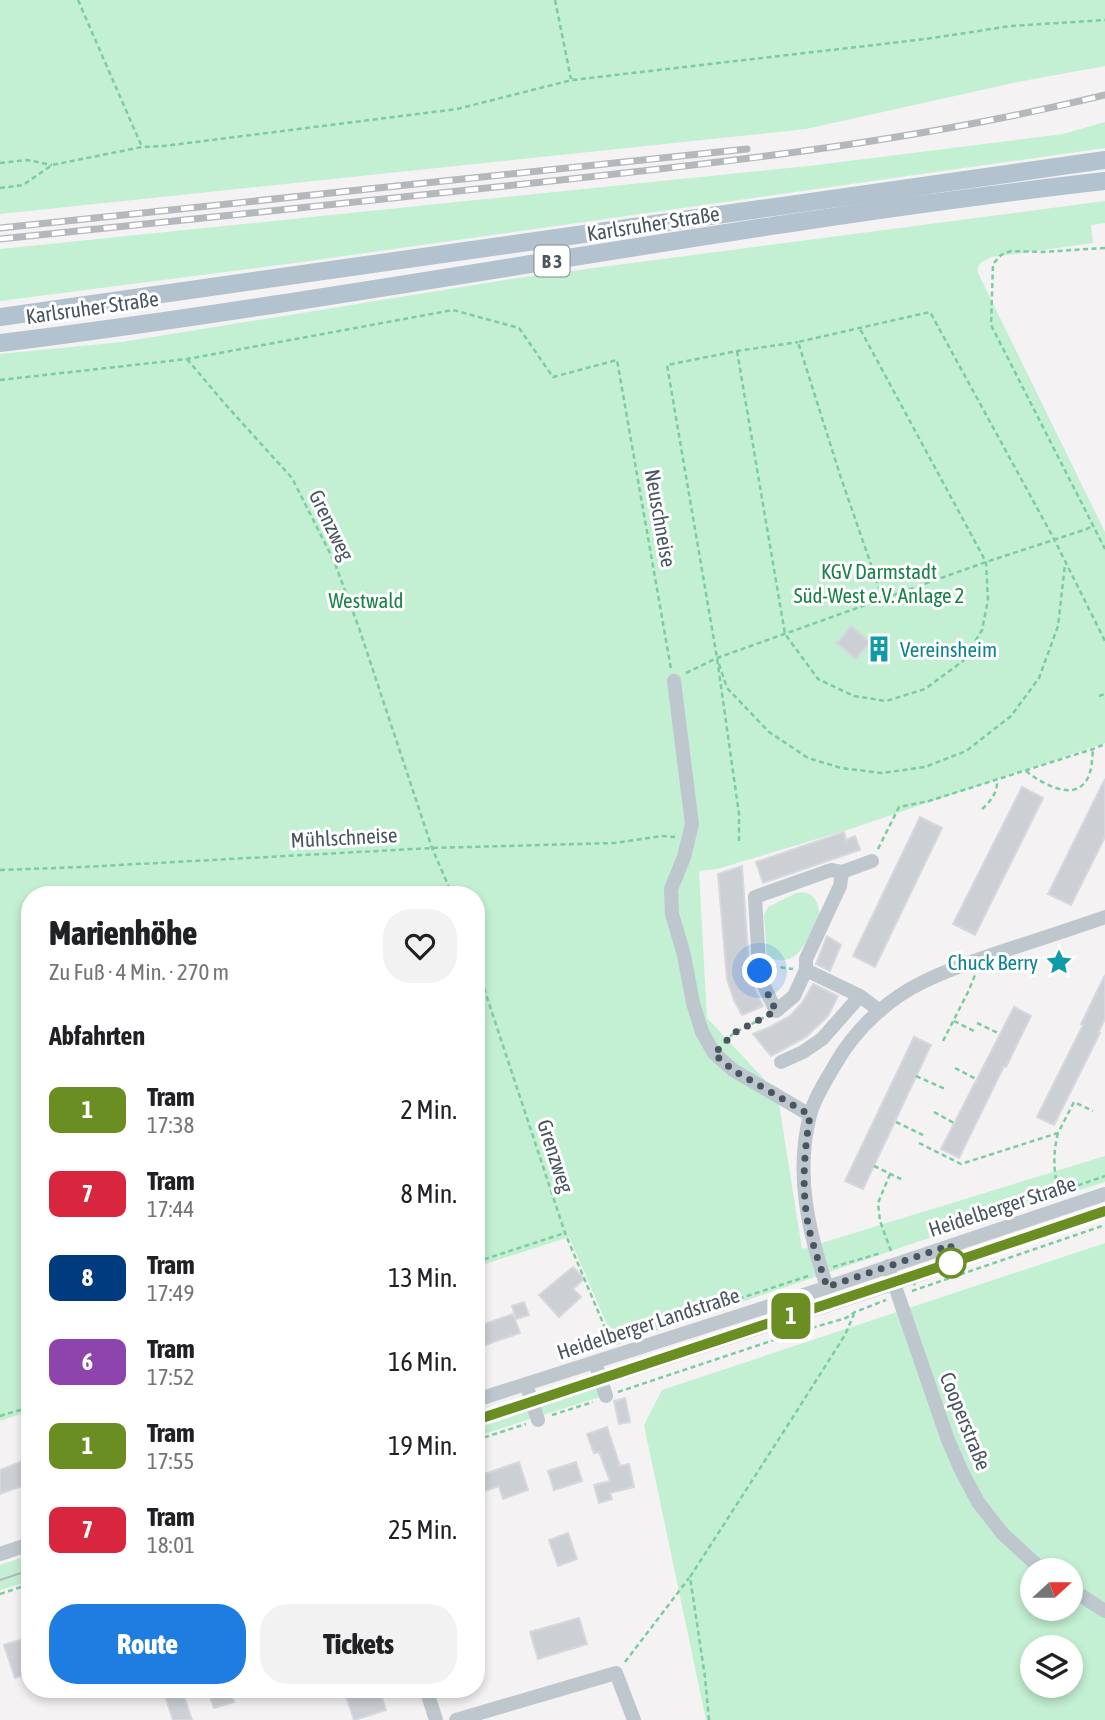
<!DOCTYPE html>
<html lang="de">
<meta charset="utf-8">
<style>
:root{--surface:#fff;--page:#f2f2f2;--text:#202124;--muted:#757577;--accent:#1f7ce1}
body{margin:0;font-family:"Asap Condensed",sans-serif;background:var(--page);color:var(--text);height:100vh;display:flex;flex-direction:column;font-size:26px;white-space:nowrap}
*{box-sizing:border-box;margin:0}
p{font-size:23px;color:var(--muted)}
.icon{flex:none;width:38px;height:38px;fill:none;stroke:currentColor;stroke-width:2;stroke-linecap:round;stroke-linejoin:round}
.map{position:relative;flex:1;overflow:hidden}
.sheet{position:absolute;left:21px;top:886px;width:464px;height:812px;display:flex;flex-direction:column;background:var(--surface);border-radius:28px;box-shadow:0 4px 10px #0003}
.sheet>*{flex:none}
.badge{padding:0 14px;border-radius:10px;font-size:24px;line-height:46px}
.needle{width:46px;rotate:69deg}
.tools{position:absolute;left:1020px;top:1558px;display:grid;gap:14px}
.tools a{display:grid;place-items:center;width:63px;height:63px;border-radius:50%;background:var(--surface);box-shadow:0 4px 10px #0003;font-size:35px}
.you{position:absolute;width:35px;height:35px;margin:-18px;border:5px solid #fff;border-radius:50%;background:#1a73e8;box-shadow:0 0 0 10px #1a73e833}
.map>.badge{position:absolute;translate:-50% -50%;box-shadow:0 0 0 4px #fff}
h2{padding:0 28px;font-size:26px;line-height:63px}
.round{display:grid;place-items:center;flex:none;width:74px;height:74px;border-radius:28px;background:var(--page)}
.summary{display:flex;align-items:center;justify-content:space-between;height:119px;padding:0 28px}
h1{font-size:33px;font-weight:800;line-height:52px}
.primary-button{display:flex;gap:14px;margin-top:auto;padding:14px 28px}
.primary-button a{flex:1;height:80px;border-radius:28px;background:var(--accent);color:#fff;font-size:28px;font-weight:800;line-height:80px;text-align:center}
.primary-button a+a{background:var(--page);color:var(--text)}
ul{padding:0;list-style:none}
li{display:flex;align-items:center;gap:21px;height:84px;padding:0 28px}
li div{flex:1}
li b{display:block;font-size:26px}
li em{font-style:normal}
li .badge{min-width:77px;font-weight:700;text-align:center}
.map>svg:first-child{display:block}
.green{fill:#c3efd2;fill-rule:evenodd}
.building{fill:#cccfd4;stroke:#d6d8dd;stroke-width:2}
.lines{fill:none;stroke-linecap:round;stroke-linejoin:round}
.path{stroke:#7bcda1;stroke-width:2.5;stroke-dasharray:5 3.5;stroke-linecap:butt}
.minor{stroke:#bec7ce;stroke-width:14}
.major{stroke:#b3c2cf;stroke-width:18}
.tram{stroke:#b4b7bc;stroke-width:2}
.rail-casing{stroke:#b4b7bc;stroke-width:7}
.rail{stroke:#fff;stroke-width:4.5;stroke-dasharray:13;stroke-linecap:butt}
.line-casing{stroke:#fff;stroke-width:16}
.line{stroke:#6b8e23;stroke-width:10}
.walk{stroke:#4a565f;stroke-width:7;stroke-dasharray:0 12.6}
.stop-dot{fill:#fff;stroke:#6b8e23;stroke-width:3.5}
.labels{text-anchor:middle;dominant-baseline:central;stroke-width:6;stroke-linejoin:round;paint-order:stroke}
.shield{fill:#fff;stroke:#80898f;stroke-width:2}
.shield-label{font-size:19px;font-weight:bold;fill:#4a565f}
.street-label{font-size:21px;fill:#4a565f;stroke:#fff}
.park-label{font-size:21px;fill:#1a8149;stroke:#fff}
.culture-label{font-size:21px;fill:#0d838f;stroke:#fff;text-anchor:start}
</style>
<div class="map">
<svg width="1105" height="1720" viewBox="0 0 1105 1720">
<rect width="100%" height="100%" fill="#f4f2f2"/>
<!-- green -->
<path class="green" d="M 0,0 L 1105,0 L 1105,66 L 1023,81 L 806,129 L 0,214 Z
M 1105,122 L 1105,148 L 295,263 L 0,301 L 0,249 L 817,165 L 1063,134 Z
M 1105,201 L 1105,223 L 1091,225 L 1093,243 L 992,257 C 983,261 976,263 978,273 L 1105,532 L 1105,743 L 847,830 L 717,869 L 699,871 L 707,1018 L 764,1079 L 779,1104 L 802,1249 L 1105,1156 L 1105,1182 L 917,1242 L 616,1345 L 569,1237 L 476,1267 L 476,894 L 30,894 L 30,1411 L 0,1421 L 0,354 L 122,342 L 518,278 Z
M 796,893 C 799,893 803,892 807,893 C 817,896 821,911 819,921 C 817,925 813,931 810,935 C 800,954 791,966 767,957 L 764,915 L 768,907 Z
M 1105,1243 L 1105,1720 L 706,1720 L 644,1425 L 662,1390 ZM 1032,1570 L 1071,1570 L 1071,1608 L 1032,1608 ZM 1032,1647 L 1071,1647 L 1071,1685 L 1032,1685 Z
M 595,1375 L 600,1397 L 543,1415 L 535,1394 Z
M 527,1397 L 533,1418 L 481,1435 L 476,1419 L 476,1413 Z
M 30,1555 L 30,1581 L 0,1590 L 0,1565 Z"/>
<!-- building -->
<path class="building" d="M 851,626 L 870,642 L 856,659 L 837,643 Z
M 1105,779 L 1105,837 L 1071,905 L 1048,894 Z
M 1022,787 L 1043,798 L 975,935 L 953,924 Z
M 920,817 L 942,828 L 875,967 L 853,956 Z
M 844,832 L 846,840 L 855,836 L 860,850 L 763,883 L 756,862 Z
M 742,866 L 749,968 L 755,990 L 763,1006 L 742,1015 L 734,1000 L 727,979 L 718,874 Z
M 827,936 L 841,945 L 830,971 L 816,964 Z
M 1105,975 L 1105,1019 L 1098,1033 L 1100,1033 L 1054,1125 L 1037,1117 L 1083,1025 L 1081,1024 Z
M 813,984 L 838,996 L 828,1016 L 806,1037 L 771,1056 L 753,1034 L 770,1027 L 790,1016 L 802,1003 Z
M 1014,1007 L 1031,1016 L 1006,1067 L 1004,1066 L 959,1158 L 941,1149 Z
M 914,1037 L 931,1045 L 863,1189 L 845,1181 Z
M 573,1267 L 584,1279 L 573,1289 L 581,1297 L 559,1317 L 539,1295 Z
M 524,1302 L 529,1315 L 516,1319 L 512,1306 Z
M 513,1314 L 520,1333 L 476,1348 L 476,1327 Z
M 625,1398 L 630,1422 L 619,1424 L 614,1401 Z
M 607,1427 L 620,1466 L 629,1464 L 634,1487 L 610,1493 L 612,1499 L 599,1503 L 594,1485 L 610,1481 L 599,1452 L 594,1453 L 587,1434 Z
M 30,1458 L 30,1483 L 0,1494 L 0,1470 Z
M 519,1462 L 528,1490 L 503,1499 L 499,1486 L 476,1494 L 476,1477 Z
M 576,1462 L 582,1481 L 554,1490 L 548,1471 Z
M 568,1533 L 577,1559 L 558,1566 L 549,1540 Z
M 579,1618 L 587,1644 L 538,1659 L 530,1632 Z
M 23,1639 L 30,1660 L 30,1673 L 15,1678 L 4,1645 Z
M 207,1689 L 229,1689 L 234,1702 L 214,1708 Z
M 358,1689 L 371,1689 L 373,1695 L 380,1692 L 386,1710 L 354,1720 L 345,1693 Z
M 182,1690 L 192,1720 L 173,1720 L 165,1696 Z"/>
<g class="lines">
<!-- path -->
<path class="path" d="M 78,0 L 142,147
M 555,0 L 571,79
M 0,163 L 27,160 L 52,165
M 0,188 L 23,185 L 52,165 L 142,147 L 164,146 L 457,109 L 572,80 L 926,39 L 1011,26 L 1105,20
M 1105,248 L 1041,252 L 1011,251 L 1001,255 L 993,264 L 991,325 L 1105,549
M 737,351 L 785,634 L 818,679 L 854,696 L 886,701 L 925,689 L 963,661 L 982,630 L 988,600 L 986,562 L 859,327
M 187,359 L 225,404 L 292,478 L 334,561 L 359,628 L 432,848 L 452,894
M 0,380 L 187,359 L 453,310 L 519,328 L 553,377 L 617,360 L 671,669
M 883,599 L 841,478 L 798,342 L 930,312 L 1054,539 L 1105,641
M 719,664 L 727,688 L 769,732 L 808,758 L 841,768 L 882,773 L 925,767 L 966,751 L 1011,716 L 1039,678 L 1058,626 L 1065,564
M 686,673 L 717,658 L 986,562 L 1087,529 L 1093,525
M 1099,696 L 1105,694
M 1026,771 C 1040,782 1072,802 1086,781 C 1092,773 1092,759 1093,749
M 982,809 C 991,801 998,792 997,780
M 739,841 L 739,814 L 717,658 L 667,365 L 737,351 L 798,342
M 878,849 L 899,807 L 929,801 L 1093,749 L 1105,744
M 0,870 L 83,867 L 432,848 L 615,843 L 662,836 L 675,837
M 476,964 L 565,1233 L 611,1342
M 772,968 L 778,967 L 793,969
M 954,1021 L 974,1031
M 977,1023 L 1000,1034
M 943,1041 L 969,990 L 975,975
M 724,1043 L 734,1033 L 765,1017
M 955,1068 L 976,1079
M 916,1076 L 945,1089
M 934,1112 L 954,1123
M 896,1122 L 923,1135
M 1058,1133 C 1053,1153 1053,1171 1059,1191
M 919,1143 L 961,1164 L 1058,1133 L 1074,1102 L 1093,1111
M 874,1166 L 901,1179
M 890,1174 L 878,1203 L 880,1221 L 891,1251
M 933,1235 L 1105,1176
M 476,1262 L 565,1233
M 833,1267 L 881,1253
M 913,1272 L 915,1289
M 912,1291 L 1105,1225
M 674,1320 L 811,1275
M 618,1392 L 798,1332 L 846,1318 L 855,1312 L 886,1300
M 552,1415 L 593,1402
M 0,1416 L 30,1407
M 476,1440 L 526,1424
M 0,1594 L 30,1584
M 625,1662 L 689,1578
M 709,1720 L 705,1677 L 690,1577 L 793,1417 L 845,1335 L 854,1314"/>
<!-- minor -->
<path class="minor" d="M 674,681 L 692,824 L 684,857 L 671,889 L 672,914 L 684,955 L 693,1003 L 702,1032 L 714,1053 L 733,1070 L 810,1115
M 872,861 L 842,872 L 831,870 L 755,897 L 759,966 L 764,986 L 776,1011 L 794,996 L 806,970 L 860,996 L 880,1011
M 806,970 L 806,959 L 840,886 L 842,872
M 781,1062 L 803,1052 L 822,1039 L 860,996
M 888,1266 L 948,1440 L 961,1470 L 978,1502 L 1002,1533 L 1042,1570
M 827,1287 C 808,1231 795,1173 810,1115 C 815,1096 827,1079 836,1063 C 856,1028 889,998 925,981 C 947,970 971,962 994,954 C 1031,942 1068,930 1105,917
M 595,1362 L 606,1396
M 526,1384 L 538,1420
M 476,1400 L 810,1293 L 1105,1194
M 0,1554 L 30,1544
M 1071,1589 L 1105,1611
M 426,1689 L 436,1720
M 456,1720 L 616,1673 L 634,1720"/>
<!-- major -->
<path class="major" d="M 0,317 L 1105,160
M 0,343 C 369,297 735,223 1105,181"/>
<!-- tram -->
<path class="tram" d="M 476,1427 L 896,1289 L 1105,1217
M 0,1580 L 30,1570"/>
<!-- rail casing -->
<g class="rail-casing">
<path id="rail" d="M 0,228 L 747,149
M 0,239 C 175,221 349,203 524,184 C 719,163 914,142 1105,95"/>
</g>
<!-- rail -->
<use href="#rail" class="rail"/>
</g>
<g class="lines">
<!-- line casing -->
<g class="line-casing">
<path id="line" d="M 476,1420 L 912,1276 L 1105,1211"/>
</g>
<!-- line -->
<use href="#line" class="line"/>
<!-- walk -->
<path class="walk" d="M 760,971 L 764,986 L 776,1011 L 734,1033 L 714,1054 L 733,1070 L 810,1115 C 804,1153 801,1191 809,1229 C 814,1249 821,1268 827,1287 L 951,1245 L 951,1263"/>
</g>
<!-- icons -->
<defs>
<g id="building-bare" transform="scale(2.1)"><path d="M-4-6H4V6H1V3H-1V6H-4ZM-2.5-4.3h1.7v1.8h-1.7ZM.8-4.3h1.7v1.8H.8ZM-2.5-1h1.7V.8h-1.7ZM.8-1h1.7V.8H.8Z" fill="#0f9aa8" stroke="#fff" stroke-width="2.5" paint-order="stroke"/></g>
<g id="sight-bare" transform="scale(2.1)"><path d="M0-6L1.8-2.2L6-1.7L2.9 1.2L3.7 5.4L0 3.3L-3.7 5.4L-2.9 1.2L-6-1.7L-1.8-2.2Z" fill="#0f9aa8" stroke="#fff" stroke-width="2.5" paint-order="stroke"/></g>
</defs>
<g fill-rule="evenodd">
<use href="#building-bare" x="879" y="649"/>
<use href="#sight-bare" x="1059" y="962"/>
</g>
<!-- markers -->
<circle class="stop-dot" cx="951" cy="1263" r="14"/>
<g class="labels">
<!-- shield labels -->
<rect class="shield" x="534.5" y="245.5" width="35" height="31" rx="5"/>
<g class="shield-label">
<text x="552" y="261">B 3</text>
</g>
<!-- street labels -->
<g class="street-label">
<text transform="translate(653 223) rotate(-9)">Karlsruher Straße</text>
<text transform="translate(92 307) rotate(-8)">Karlsruher Straße</text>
<text transform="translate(661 518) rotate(80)">Neuschneise</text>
<text transform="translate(332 525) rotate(64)">Grenzweg</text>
<text transform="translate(344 837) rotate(-3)">Mühlschneise</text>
<text transform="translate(556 1156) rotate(72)">Grenzweg</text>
<text transform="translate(1002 1206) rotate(-18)">Heidelberger Straße</text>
<text transform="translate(648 1323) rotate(-18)">Heidelberger Landstraße</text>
<text transform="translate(966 1421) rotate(68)">Cooperstraße</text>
</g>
<!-- park labels -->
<g class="park-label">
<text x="879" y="571">KGV Darmstadt<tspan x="879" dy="24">Süd-West e.V. Anlage 2</tspan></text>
<text x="366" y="600">Westwald</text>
</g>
<!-- culture labels -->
<g class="culture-label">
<text x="900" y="649">Vereinsheim</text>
<text x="1038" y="962" text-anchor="end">Chuck Berry</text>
</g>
</g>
</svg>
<div class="tools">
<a><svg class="needle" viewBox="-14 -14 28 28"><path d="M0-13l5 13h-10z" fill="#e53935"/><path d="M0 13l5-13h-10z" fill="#757577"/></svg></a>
<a><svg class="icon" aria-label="layers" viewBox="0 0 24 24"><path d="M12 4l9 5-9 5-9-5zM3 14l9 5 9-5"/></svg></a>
</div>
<div class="you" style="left:760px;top:971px"></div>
<b class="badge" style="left:791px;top:1316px;background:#6b8e23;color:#fff">1</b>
<section class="sheet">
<div class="summary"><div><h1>Marienhöhe</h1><p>Zu Fuß · 4 Min. · 270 m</p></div><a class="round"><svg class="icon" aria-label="heart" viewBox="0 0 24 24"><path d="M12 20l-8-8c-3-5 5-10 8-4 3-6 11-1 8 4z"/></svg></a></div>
<h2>Abfahrten</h2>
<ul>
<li><span class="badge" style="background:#6b8e23;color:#fff">1</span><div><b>Tram</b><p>17:38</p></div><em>2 Min.</em></li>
<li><span class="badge" style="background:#d7263d;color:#fff">7</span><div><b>Tram</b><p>17:44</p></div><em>8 Min.</em></li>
<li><span class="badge" style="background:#003b80;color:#fff">8</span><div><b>Tram</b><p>17:49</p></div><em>13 Min.</em></li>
<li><span class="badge" style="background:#8e44ad;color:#fff">6</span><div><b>Tram</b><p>17:52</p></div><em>16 Min.</em></li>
<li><span class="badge" style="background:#6b8e23;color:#fff">1</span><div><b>Tram</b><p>17:55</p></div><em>19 Min.</em></li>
<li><span class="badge" style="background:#d7263d;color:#fff">7</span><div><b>Tram</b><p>18:01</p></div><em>25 Min.</em></li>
</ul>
<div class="primary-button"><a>Route</a><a>Tickets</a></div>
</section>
</div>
